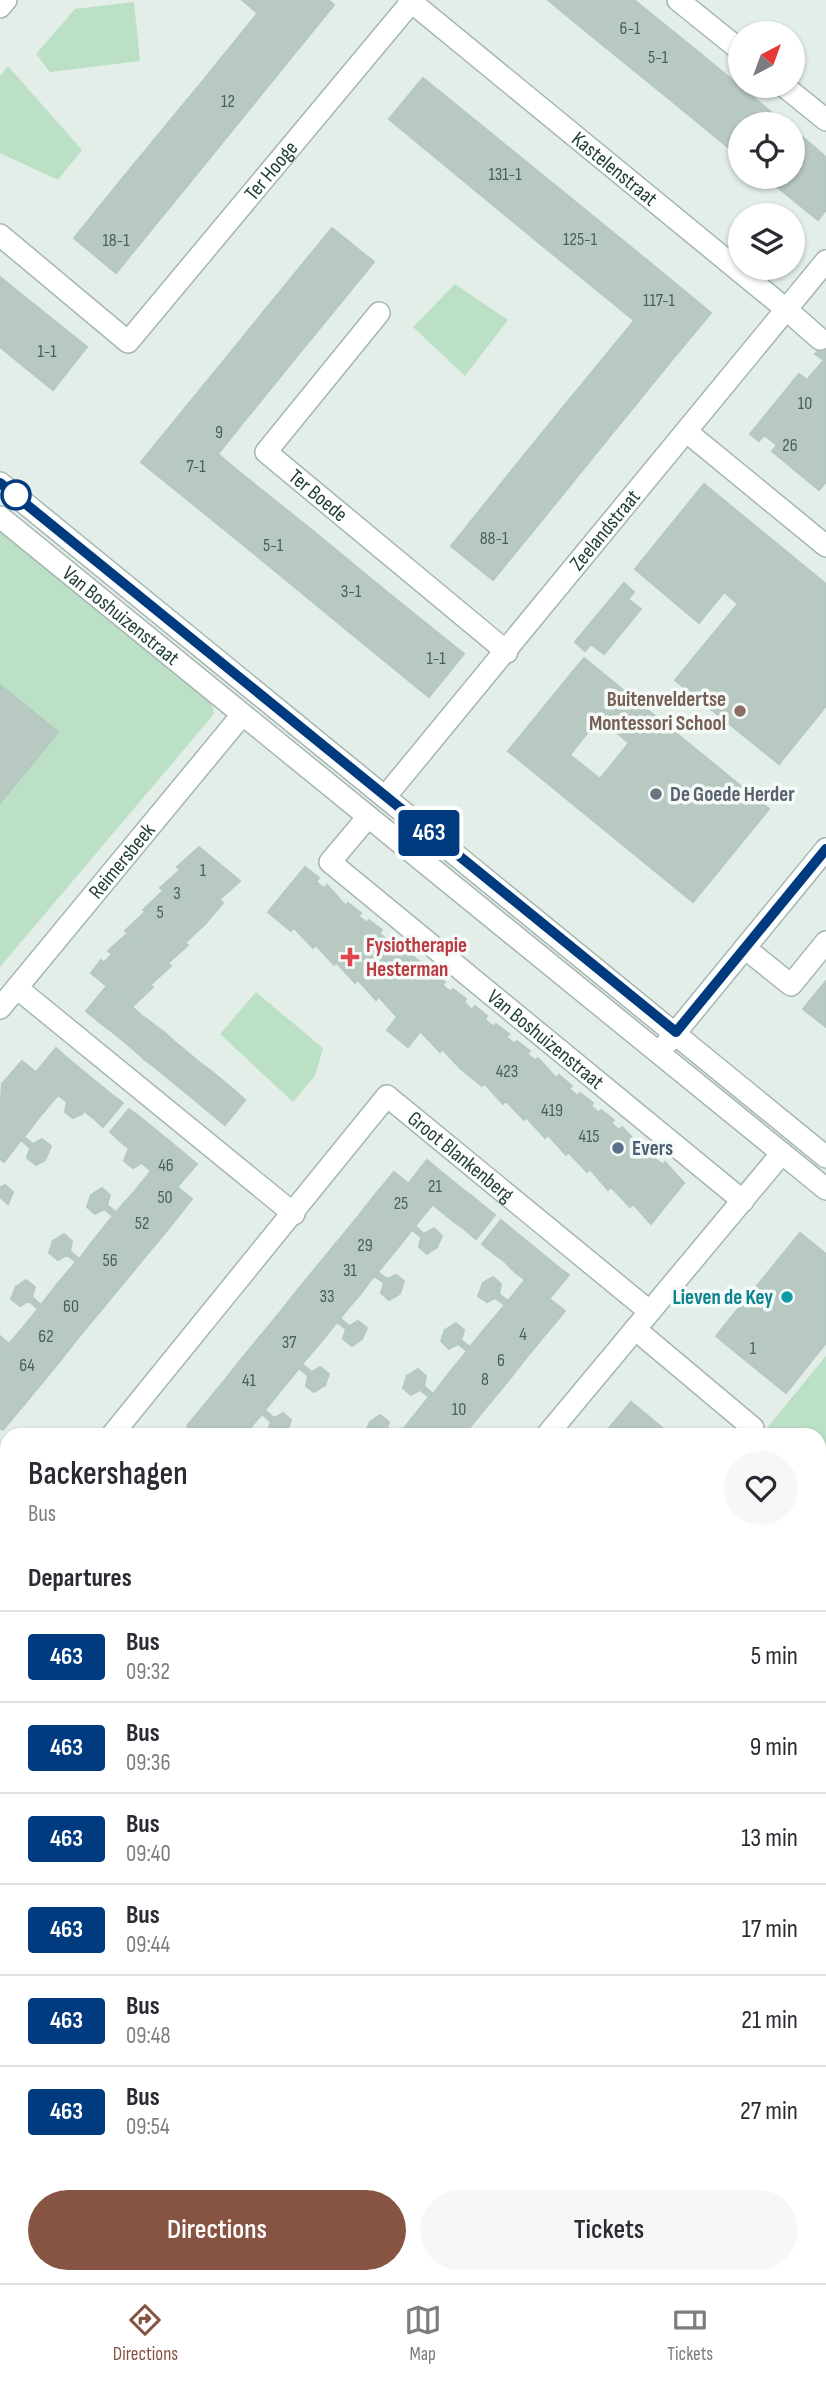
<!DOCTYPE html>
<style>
:root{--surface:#fff;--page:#f7f7f7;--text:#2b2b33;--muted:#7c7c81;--line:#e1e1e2;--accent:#875343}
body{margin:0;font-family:"Sofia Sans Condensed",sans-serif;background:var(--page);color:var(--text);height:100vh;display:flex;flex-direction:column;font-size:26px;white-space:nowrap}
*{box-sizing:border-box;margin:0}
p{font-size:23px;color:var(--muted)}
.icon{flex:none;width:38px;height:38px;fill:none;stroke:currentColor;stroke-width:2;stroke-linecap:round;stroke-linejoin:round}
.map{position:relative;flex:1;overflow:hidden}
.drawer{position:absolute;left:0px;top:1428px;width:826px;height:856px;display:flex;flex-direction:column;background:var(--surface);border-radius:21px 21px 0 0;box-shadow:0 2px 5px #0004}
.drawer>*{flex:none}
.badge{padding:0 14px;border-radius:5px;font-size:24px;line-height:46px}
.needle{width:46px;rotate:41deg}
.buttons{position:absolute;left:728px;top:21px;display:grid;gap:14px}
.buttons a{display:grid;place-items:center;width:77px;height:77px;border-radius:50%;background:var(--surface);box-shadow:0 2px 5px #0004;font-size:35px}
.map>.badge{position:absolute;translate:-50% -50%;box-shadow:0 0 0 4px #fff}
h2{padding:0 28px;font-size:26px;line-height:63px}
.round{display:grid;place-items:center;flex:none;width:74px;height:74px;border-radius:37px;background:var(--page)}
.head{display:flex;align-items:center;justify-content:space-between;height:119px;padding:0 28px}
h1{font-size:33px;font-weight:600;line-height:52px}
.primary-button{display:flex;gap:14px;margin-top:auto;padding:14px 28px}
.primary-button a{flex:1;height:80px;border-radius:42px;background:var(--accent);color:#fff;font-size:28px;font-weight:600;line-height:80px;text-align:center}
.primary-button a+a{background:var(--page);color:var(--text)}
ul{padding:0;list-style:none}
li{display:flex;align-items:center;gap:21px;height:91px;padding:0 28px;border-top:2px solid var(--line)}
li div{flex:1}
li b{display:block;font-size:26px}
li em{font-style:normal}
li .badge{min-width:77px;font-weight:700;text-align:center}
.menu{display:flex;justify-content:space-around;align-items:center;height:98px;border-top:2px solid var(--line);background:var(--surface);font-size:19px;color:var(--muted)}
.menu a{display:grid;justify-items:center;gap:4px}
.menu .active{color:var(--accent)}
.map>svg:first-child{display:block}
.green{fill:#bbe0c6}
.water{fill:#89c7d5}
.building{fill:#b8c9c2;stroke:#b5c8c1;stroke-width:2;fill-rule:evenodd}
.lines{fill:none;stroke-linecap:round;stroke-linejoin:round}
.pedestrian-casing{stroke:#a5b6b1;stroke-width:24}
.minor-casing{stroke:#a5b6b1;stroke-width:24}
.tertiary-casing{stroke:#a5b6b1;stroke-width:24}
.pedestrian{stroke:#fff;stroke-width:21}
.minor{stroke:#fff;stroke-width:21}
.tertiary{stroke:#fff;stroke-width:21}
.line-casing{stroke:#fff;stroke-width:16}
.line{stroke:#003b80;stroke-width:10}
.stop-dot{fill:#fff;stroke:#003b80;stroke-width:3.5}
.education-dot{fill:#8d6e63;stroke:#f4faf7;stroke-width:2.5}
.worship-dot{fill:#6b7280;stroke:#f4faf7;stroke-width:2.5}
.health-dot{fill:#e0444e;stroke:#f4faf7;stroke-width:2.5}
.service-dot{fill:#5c6f8a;stroke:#f4faf7;stroke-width:2.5}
.culture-dot{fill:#0f9aa8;stroke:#f4faf7;stroke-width:2.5}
.labels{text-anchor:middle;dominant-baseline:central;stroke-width:7;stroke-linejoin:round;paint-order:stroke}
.number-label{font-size:18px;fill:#48625b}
.street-label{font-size:21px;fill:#224039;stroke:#f4faf7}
.education-label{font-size:21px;font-weight:bold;fill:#785e54;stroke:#f4faf7;text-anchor:end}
.worship-label{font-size:21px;font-weight:bold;fill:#5b616d;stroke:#f4faf7;text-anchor:start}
.health-label{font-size:21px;font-weight:bold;fill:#be3a42;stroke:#f4faf7;text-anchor:start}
.service-label{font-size:21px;font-weight:bold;fill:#4e5e75;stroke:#f4faf7;text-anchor:start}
.culture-label{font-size:21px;font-weight:bold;fill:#0d838f;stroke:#f4faf7;text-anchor:end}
</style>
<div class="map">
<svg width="826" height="2283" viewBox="0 0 826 2283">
<rect width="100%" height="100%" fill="#e3eee9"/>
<!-- green -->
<path class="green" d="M 134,2 L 140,61 L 50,72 L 36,54 L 75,9 Z
M 8,66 L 82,150 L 58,180 L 0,153 L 0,76 Z
M 455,284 L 508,320 L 465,376 L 413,327 Z
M 0,526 L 211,700 L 214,714 L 0,967 Z
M 256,992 L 323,1048 L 315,1076 L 293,1102 L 220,1034 Z
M 826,1356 L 826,2014 L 819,2023 L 819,1435 L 761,1435 Z
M 0,1896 L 7,1901 L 7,2277 L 457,2277 L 464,2283 L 0,2283 Z"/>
<!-- water -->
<path class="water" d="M 0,1760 L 7,1766 L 7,1914 L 0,1908 Z
M 448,2277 L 626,2277 L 633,2283 L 456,2283 Z"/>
<!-- building -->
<path class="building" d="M 242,0 L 328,0 L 334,5 L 299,48 Z
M 548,0 L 623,0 L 593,37 Z
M 623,0 L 634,0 L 702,55 L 667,97 L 593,37 Z
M 257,14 L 299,48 L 239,122 L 197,88 Z
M 702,55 L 776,116 L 769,124 L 740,124 L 740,157 L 667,97 Z
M 423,78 L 498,139 L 464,181 L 389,119 Z
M 197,88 L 239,122 L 178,197 L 135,163 Z
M 793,129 L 826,157 L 826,210 L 818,220 L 765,177 L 793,177 Z
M 498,139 L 573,200 L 538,242 L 464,181 Z
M 135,163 L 178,197 L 116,273 L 74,238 Z
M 573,200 L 648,261 L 613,303 L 538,242 Z
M 332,228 L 374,262 L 311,339 L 269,305 Z
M 648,261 L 711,313 L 676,355 L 613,303 Z
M 0,277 L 11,286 L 0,299 Z
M 11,286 L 87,347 L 53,390 L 0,347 L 0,299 Z
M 269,305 L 311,339 L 250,414 L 208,380 Z
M 634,321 L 676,355 L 615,430 L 573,395 Z
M 826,341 L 826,482 L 819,490 L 772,451 L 777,445 L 764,435 L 759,441 L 750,434 L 799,374 L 807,380 L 824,360 L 815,354 Z
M 208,380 L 250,414 L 218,454 L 238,471 L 204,513 L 141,462 Z
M 573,395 L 615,430 L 555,504 L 512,470 Z
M 512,470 L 555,504 L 493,580 L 451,546 Z
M 238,471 L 313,531 L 279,574 L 204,513 Z
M 704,484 L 826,584 L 826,706 L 779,764 L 675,680 L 738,604 L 724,592 L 699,623 L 635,569 ZM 729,675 L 735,678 L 734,686 L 724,698 L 716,697 L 713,689 L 723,677 Z
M 313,531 L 387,592 L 353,635 L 279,574 Z
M 624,583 L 634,592 L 628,599 L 641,609 L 604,654 L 591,644 L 585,651 L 575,642 Z
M 387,592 L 464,654 L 429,697 L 353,635 Z
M 584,658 L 769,809 L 693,902 L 508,751 ZM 599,718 L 629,743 L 600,779 L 570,755 Z
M 729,675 L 735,678 L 734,686 L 724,698 L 716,697 L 713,689 L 723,677 Z
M 0,685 L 58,732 L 0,803 Z
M 199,847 L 240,881 L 219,900 L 177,867 Z
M 305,867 L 319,878 L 316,882 L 325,889 L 291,931 L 268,912 Z
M 181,869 L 223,903 L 205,924 L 160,888 Z
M 327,885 L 346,906 L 313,948 L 293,927 Z
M 164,890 L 205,924 L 185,943 L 143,910 Z
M 348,903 L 361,913 L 358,916 L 367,923 L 334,965 L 315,944 Z
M 146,911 L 188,945 L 167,964 L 125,931 Z
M 369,920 L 382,930 L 379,933 L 388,941 L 355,983 L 336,962 Z
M 129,932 L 171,966 L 150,985 L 108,951 Z
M 390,937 L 403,947 L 400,951 L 409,958 L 376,1000 L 357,979 Z
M 112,954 L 153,987 L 132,1007 L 91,973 L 101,960 L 104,963 Z
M 411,955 L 424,965 L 422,968 L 430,975 L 397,1017 L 378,996 Z
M 432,972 L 445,982 L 442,985 L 451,992 L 408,1047 L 387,1030 Z
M 826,981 L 826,1027 L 803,1009 Z
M 107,986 L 119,996 L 98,1021 L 86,1011 Z
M 453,989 L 466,999 L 464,1002 L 472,1010 L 440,1052 L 420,1031 Z
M 119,996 L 130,1005 L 110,1030 L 98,1021 Z
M 130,1005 L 141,1015 L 121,1039 L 110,1030 Z
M 475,1006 L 487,1016 L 485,1020 L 494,1027 L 460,1068 L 441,1048 Z
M 141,1015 L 153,1024 L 133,1049 L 121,1039 Z
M 153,1024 L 165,1033 L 144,1059 L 133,1049 Z
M 496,1024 L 509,1034 L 506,1037 L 515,1044 L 482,1086 L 460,1068 Z
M 165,1033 L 176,1043 L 156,1068 L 144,1059 Z
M 517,1041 L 530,1051 L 527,1054 L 536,1061 L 503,1104 L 483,1082 Z
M 176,1043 L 187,1052 L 167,1077 L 156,1068 Z
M 56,1048 L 67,1058 L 48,1082 L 36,1072 Z
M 187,1052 L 199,1062 L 179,1087 L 167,1077 Z
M 67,1058 L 78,1067 L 59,1091 L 48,1082 Z
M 538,1058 L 557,1079 L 524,1120 L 505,1100 Z
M 22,1061 L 84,1111 L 82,1114 L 73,1118 L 65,1112 L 67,1102 L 58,1095 L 41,1115 L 2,1084 Z
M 199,1062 L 211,1071 L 190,1096 L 179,1087 Z
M 78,1067 L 89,1076 L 70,1099 L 59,1091 Z
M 211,1071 L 222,1080 L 202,1106 L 190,1096 Z
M 559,1075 L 572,1086 L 569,1089 L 578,1096 L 545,1138 L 526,1117 Z
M 89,1076 L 100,1085 L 81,1108 L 70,1099 Z
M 222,1080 L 234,1090 L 213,1115 L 202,1106 Z
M 2,1084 L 41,1115 L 24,1137 L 33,1144 L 42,1139 L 51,1146 L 46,1158 L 0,1120 Z
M 100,1085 L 111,1094 L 92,1117 L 81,1108 Z
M 234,1090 L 245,1100 L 225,1125 L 213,1115 Z
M 580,1093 L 593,1103 L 591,1106 L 599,1113 L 566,1155 L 547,1134 Z
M 111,1094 L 123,1103 L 103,1127 L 92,1117 Z
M 129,1109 L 141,1118 L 121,1142 L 110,1132 Z
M 601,1110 L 614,1120 L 611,1123 L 620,1131 L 587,1172 L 568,1152 Z
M 141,1118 L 152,1127 L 132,1151 L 121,1142 Z
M 0,1120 L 46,1158 L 45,1160 L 36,1165 L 27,1158 L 30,1148 L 21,1140 L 4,1162 L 0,1159 Z
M 152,1127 L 163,1136 L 143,1160 L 132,1151 Z
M 622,1127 L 642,1148 L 608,1190 L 589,1168 Z
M 163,1136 L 174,1145 L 154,1169 L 143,1160 Z
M 644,1144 L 656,1155 L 654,1158 L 663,1165 L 630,1207 L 610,1186 Z
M 174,1145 L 185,1154 L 166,1178 L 154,1169 Z
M 129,1148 L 192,1199 L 173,1223 L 134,1192 L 151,1171 L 142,1163 L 133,1168 L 124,1161 Z
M 185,1154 L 197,1164 L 177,1187 L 166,1178 Z
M 427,1160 L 439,1170 L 420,1194 L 408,1184 Z
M 665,1162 L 684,1183 L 651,1224 L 632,1203 Z
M 439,1170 L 450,1179 L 431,1203 L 420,1194 Z
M 394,1172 L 433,1204 L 415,1226 L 424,1234 L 434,1228 L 442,1236 L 437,1247 L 374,1196 Z
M 450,1179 L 461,1188 L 442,1212 L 431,1203 Z
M 5,1185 L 13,1192 L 8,1204 L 0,1197 L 0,1188 Z
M 102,1188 L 110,1195 L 107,1205 L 116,1212 L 134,1192 L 173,1223 L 154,1246 L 91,1195 Z
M 461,1188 L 473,1197 L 453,1221 L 442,1212 Z
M 91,1195 L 154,1246 L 135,1269 L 96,1237 L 113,1216 L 104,1209 L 95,1214 L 87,1207 Z
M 374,1196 L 437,1247 L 427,1254 L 419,1247 L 421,1237 L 412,1230 L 395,1251 L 356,1219 Z
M 473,1197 L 484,1206 L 464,1229 L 453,1221 Z
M 484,1206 L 495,1215 L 476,1239 L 464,1229 Z
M 356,1219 L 395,1251 L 378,1272 L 387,1279 L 396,1275 L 404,1281 L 400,1293 L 337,1242 Z
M 501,1220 L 513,1230 L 493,1253 L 482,1244 Z
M 513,1230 L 524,1239 L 505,1262 L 493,1253 Z
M 800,1233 L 826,1254 L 826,1343 L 786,1393 L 716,1336 Z
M 64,1234 L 72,1241 L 70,1251 L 79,1259 L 96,1237 L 135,1269 L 116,1292 L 53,1241 Z
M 524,1239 L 535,1248 L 515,1272 L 505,1262 Z
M 53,1241 L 116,1292 L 97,1315 L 58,1283 L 76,1262 L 67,1255 L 58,1260 L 49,1253 Z
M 337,1242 L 400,1293 L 398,1295 L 389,1300 L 381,1293 L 384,1283 L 374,1276 L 358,1297 L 318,1265 Z
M 535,1248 L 546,1257 L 527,1281 L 515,1272 Z
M 546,1257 L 557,1266 L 538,1290 L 527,1281 Z
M 318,1265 L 358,1297 L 340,1318 L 349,1326 L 358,1321 L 367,1328 L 362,1339 L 299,1288 Z
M 557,1266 L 569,1275 L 549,1299 L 538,1290 Z
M 493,1277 L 501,1284 L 499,1294 L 508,1301 L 525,1280 L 565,1311 L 545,1335 L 483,1283 Z
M 26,1280 L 35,1287 L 32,1297 L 41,1305 L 58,1283 L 97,1315 L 78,1338 L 16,1287 Z
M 483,1283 L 545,1335 L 526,1358 L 487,1326 L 505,1305 L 495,1298 L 487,1302 L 478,1296 Z
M 16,1287 L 78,1338 L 60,1361 L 21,1330 L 38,1309 L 29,1301 L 20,1306 L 11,1299 Z
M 299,1288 L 362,1339 L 352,1346 L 343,1339 L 346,1329 L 337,1322 L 320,1343 L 281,1311 Z
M 281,1311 L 320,1343 L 302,1364 L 312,1372 L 320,1367 L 329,1374 L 325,1385 L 262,1334 Z
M 456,1323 L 464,1330 L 461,1340 L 470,1347 L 487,1326 L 526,1358 L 508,1381 L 445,1330 Z
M 21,1330 L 60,1361 L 41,1384 L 0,1351 L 0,1336 L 9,1344 Z
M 445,1330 L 508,1381 L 489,1404 L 450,1372 L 467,1351 L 458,1344 L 449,1349 L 441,1341 Z
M 262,1334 L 325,1385 L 314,1392 L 306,1386 L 308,1376 L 299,1368 L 282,1389 L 243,1357 Z
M 0,1351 L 41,1384 L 22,1407 L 0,1390 Z
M 243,1357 L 282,1389 L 265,1410 L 274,1418 L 283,1413 L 291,1420 L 287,1432 L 224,1381 Z
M 418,1369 L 426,1376 L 424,1386 L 433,1394 L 450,1372 L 489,1404 L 470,1427 L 407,1376 Z
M 407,1376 L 470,1427 L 463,1435 L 433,1435 L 412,1418 L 429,1397 L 420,1390 L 411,1395 L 403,1388 Z
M 224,1381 L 287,1432 L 272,1435 L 268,1431 L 271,1422 L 262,1414 L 244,1435 L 205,1404 Z
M 0,1390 L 22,1407 L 3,1430 L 0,1428 Z
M 631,1402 L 671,1435 L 603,1435 Z
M 205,1404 L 244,1435 L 197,1435 L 187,1426 Z
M 380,1415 L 389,1422 L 386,1432 L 390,1435 L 370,1422 Z
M 412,1418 L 433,1435 L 399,1435 Z
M 370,1422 L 385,1435 L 365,1434 Z
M 7,1625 L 7,1676 L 0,1670 L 0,1634 Z
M 819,2113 L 826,2119 L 825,2194 L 819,2189 Z
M 739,2277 L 814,2277 L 809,2283 L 739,2283 L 736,2280 Z"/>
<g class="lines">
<!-- pedestrian casing -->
<g class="pedestrian-casing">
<path id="pedestrian" d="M 787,310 L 820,339"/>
</g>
<!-- minor casing -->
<g class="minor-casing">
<g id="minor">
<path id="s1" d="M 409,0 L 787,310"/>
<path d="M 678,0 L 740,50"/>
<path d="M 0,7 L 6,0"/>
<path d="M 784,86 L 826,120"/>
<path id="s2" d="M 0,235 L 128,342 L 413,0"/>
<path id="s3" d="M 379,313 L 266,452 L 507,652"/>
<path d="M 687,432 L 826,546"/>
<path id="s4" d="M 385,797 L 826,261"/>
<path id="s5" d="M 368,817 L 330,862 L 743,1201"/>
<path d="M 745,948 L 791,985 L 826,942"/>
<path d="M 17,988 L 294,1214"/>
<path id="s6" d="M 0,1008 L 242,715"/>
<path d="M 635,1329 L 753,1428"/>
<path id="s7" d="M 112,1435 L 387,1096 L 649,1311"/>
<path d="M 547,1435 L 782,1153"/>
<path d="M 0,1526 L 7,1532"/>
</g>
</g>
<!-- tertiary casing -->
<g class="tertiary-casing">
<g id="tertiary">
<path d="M 0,483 L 826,1157"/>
<path id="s8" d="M 0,517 L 826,1189"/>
<path d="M 667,1043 L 826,849"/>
</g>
</g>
<!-- pedestrian -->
<use href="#pedestrian" class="pedestrian"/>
<!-- minor -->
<use href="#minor" class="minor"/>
<!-- tertiary -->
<use href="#tertiary" class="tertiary"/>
</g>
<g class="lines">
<!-- line casing -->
<g class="line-casing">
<path id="line" d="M 0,483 L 676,1032 L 826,849"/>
</g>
<!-- line -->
<use href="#line" class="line"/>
</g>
<!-- markers -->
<circle class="stop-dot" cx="16" cy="495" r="14"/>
<circle class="education-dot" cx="740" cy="711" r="7"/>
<circle class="worship-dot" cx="656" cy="794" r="7"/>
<path class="health-dot" d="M346.5 946.5h7v7h7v7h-7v7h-7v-7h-7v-7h7z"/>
<circle class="service-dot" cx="618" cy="1148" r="7"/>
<circle class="culture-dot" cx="787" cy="1297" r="7"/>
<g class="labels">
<!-- number labels -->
<g class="number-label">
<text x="630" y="28">6-1</text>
<text x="658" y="57">5-1</text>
<text x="228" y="101">12</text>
<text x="505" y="174">131-1</text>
<text x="580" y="239">125-1</text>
<text x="116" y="240">18-1</text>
<text x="659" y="300">117-1</text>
<text x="47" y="351">1-1</text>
<text x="805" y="403">10</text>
<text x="219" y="432">9</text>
<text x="790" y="445">26</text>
<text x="196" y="466">7-1</text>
<text x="494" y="538">88-1</text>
<text x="273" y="545">5-1</text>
<text x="351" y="591">3-1</text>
<text x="436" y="658">1-1</text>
<text x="203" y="870">1</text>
<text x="177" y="893">3</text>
<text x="160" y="912">5</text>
<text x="507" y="1071">423</text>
<text x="552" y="1110">419</text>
<text x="589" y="1136">415</text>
<text x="166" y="1165">46</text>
<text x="435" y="1186">21</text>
<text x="165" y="1197">50</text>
<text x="401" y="1203">25</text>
<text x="142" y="1223">52</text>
<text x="365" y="1245">29</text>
<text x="110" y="1260">56</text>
<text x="350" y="1270">31</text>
<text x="327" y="1296">33</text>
<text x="71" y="1306">60</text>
<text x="523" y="1334">4</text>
<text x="46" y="1336">62</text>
<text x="289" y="1342">37</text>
<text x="753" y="1348">1</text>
<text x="501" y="1360">6</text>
<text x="27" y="1365">64</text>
<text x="485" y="1379">8</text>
<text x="249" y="1380">41</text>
<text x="459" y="1409">10</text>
</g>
<!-- street labels -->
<g class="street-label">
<text stroke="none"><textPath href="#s1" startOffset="266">Kastelenstraat</textPath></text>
<text stroke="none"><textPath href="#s2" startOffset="390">Ter Hooge</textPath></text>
<text stroke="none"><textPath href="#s3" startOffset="247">Ter Boede</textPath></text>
<text stroke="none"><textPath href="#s4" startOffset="346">Zeelandstraat</textPath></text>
<text stroke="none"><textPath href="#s8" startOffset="156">Van Boshuizenstraat</textPath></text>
<text stroke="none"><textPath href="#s6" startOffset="191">Reimersbeek</textPath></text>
<text stroke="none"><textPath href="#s5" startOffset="338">Van Boshuizenstraat</textPath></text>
<text stroke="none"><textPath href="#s7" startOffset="532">Groot Blankenberg</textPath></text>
</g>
<!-- education labels -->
<g class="education-label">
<text x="726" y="699">Buitenveldertse<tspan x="726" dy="24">Montessori School</tspan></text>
</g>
<!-- worship labels -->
<g class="worship-label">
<text x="670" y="794">De Goede Herder</text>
</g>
<!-- health labels -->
<g class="health-label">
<text x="366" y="945">Fysiotherapie<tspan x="366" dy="24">Hesterman</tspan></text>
</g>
<!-- service labels -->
<g class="service-label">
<text x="632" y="1148">Evers</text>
</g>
<!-- culture labels -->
<g class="culture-label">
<text x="773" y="1297">Lieven de Key</text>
</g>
</g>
</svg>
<div class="buttons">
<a><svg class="needle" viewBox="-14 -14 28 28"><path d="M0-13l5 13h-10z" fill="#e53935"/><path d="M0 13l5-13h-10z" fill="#7c7c81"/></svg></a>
<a><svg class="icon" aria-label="locate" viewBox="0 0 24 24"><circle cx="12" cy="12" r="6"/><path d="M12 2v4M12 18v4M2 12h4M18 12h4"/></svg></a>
<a><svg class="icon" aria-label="layers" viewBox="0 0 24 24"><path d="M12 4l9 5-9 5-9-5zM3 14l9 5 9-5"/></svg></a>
</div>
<b class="badge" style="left:429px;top:833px;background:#003b80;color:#fff">463</b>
<section class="drawer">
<div class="head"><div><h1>Backershagen</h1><p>Bus</p></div><a class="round"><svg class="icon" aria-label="heart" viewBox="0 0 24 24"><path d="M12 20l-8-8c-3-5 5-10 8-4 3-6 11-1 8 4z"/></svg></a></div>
<h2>Departures</h2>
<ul>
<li><span class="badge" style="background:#003b80;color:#fff">463</span><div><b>Bus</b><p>09:32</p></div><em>5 min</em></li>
<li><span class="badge" style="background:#003b80;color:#fff">463</span><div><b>Bus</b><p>09:36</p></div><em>9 min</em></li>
<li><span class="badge" style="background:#003b80;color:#fff">463</span><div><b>Bus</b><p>09:40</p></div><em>13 min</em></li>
<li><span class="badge" style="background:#003b80;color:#fff">463</span><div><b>Bus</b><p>09:44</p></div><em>17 min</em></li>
<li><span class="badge" style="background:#003b80;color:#fff">463</span><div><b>Bus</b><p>09:48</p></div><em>21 min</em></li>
<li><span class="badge" style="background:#003b80;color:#fff">463</span><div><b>Bus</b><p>09:54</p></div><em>27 min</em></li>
</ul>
<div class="primary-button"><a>Directions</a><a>Tickets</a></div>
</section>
</div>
<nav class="menu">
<a class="active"><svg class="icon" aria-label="directions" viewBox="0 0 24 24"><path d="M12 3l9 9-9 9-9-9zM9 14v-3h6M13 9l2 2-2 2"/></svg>Directions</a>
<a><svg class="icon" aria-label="map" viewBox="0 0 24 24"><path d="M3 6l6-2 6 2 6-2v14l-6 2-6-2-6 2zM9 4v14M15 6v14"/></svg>Map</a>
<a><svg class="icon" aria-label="tickets" viewBox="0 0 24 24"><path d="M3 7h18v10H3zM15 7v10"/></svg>Tickets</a>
</nav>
